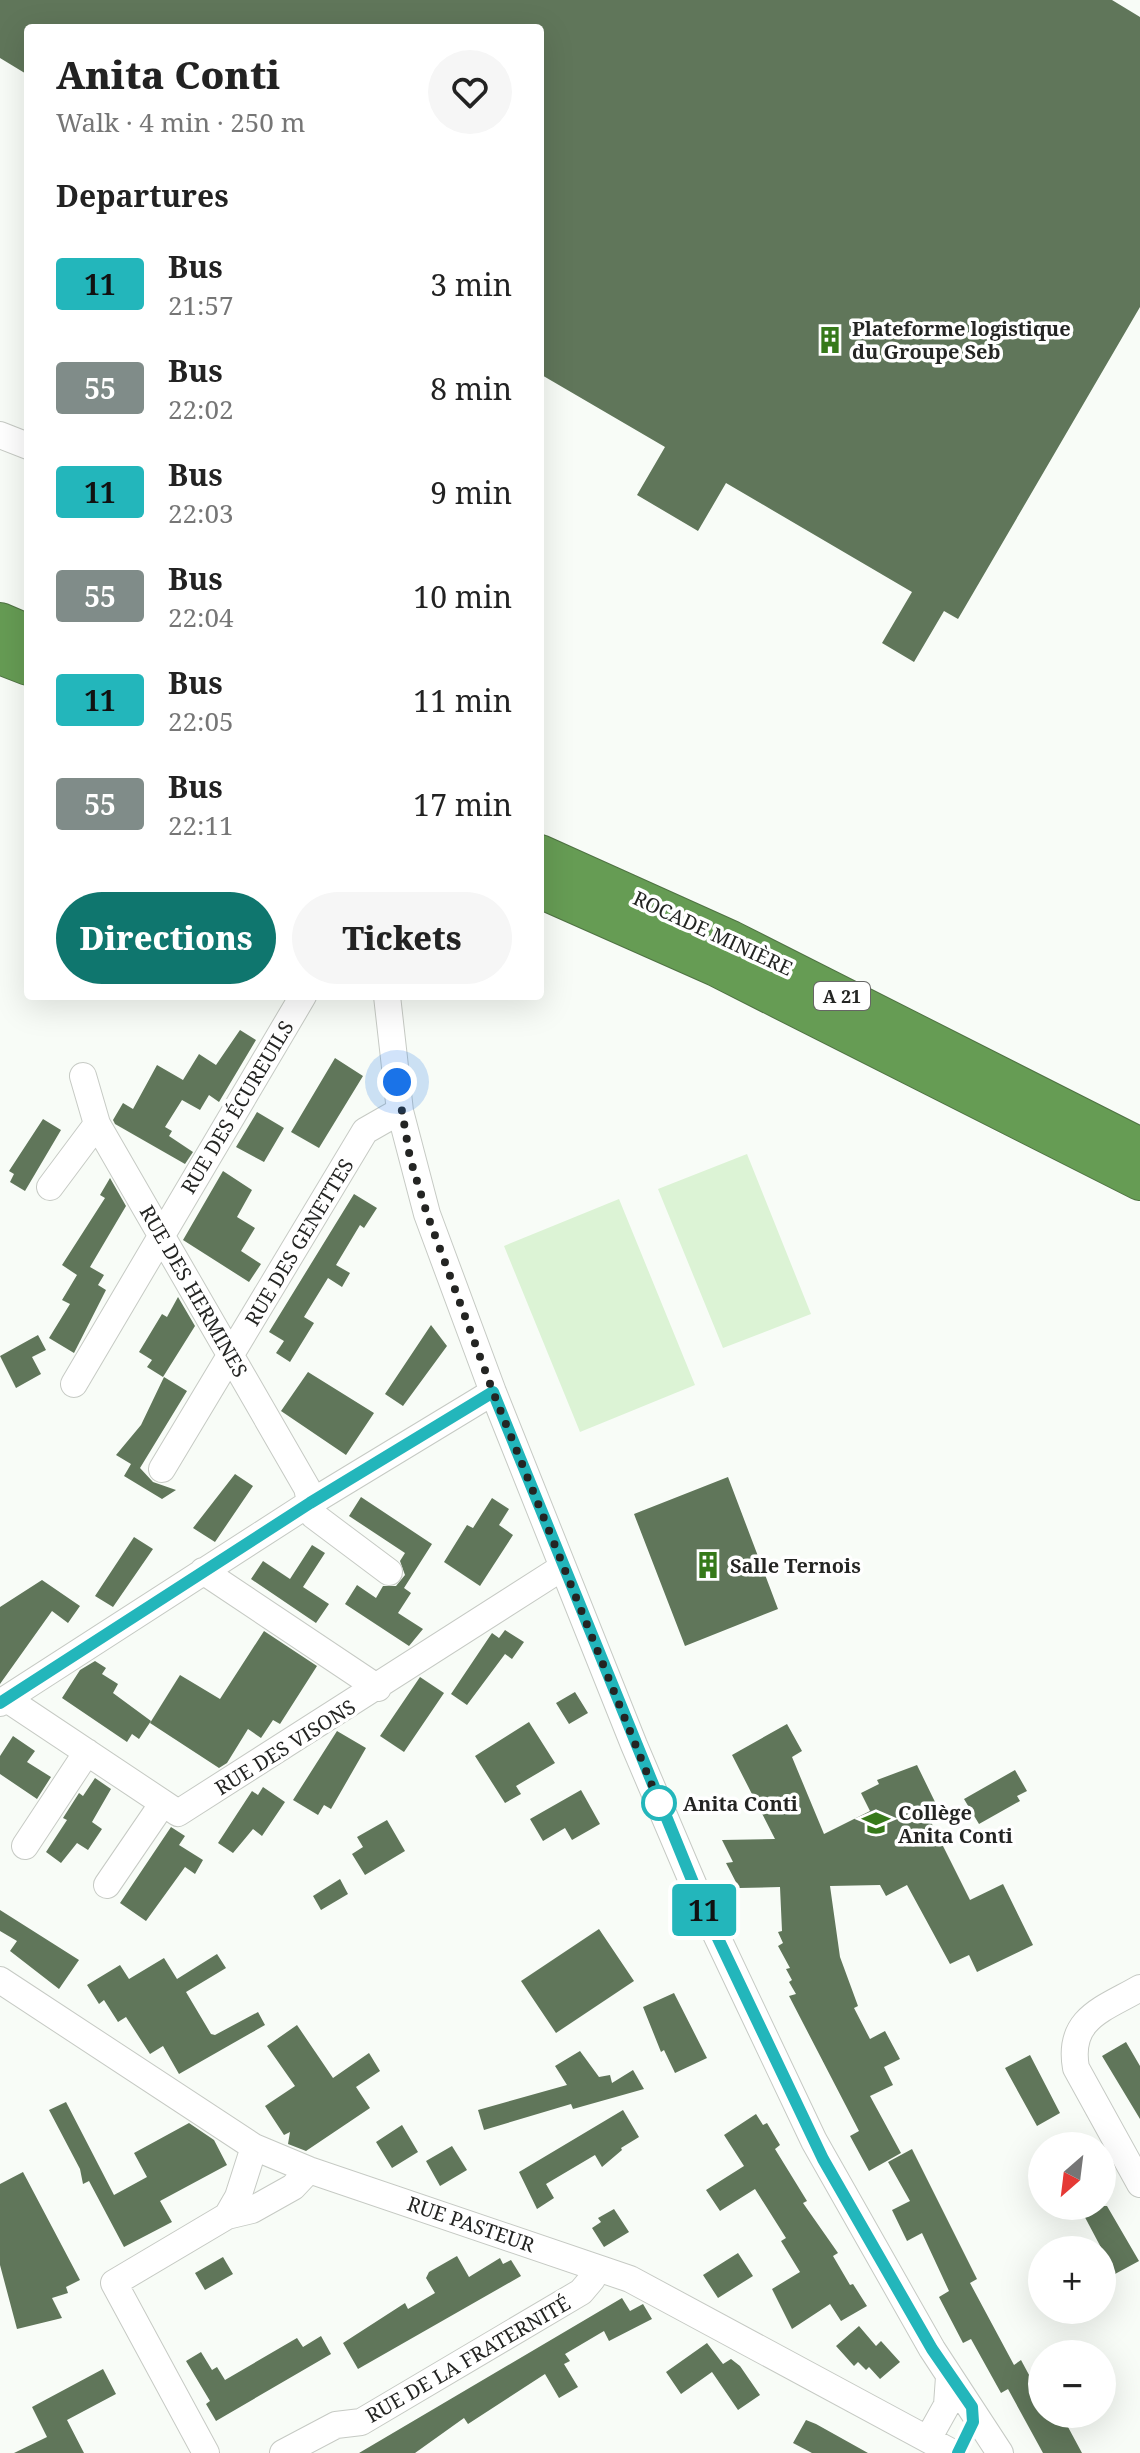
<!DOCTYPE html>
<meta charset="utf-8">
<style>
:root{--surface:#fff;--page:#f6f6f6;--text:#222;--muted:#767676;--accent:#0f766e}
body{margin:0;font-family:"Noto Serif",serif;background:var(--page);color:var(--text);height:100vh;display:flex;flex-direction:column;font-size:30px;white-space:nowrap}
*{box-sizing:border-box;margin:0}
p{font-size:26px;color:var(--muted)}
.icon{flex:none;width:44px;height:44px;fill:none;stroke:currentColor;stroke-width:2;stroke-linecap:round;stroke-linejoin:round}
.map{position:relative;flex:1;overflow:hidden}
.details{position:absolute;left:24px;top:24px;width:520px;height:976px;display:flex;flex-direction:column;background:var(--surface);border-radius:8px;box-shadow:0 8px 32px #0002}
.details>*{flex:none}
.badge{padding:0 16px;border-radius:6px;font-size:28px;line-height:52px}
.needle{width:52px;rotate:208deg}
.fabs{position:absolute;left:1028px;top:2132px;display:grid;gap:16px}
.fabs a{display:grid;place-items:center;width:88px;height:88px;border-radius:50%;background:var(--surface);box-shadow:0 8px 32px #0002;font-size:40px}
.you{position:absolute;width:40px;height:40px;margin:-20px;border:6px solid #fff;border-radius:50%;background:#1a73e8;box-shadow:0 0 0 12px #1a73e833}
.map>.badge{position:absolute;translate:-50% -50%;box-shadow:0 0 0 4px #fff}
h2{padding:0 32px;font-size:30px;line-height:72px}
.round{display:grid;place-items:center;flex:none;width:84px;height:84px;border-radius:42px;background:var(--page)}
.summary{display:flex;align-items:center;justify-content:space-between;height:136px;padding:0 32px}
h1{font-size:38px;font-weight:800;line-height:60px}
.action{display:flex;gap:16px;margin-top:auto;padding:16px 32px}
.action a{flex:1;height:92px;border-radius:48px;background:var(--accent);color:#fff;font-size:32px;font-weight:800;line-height:92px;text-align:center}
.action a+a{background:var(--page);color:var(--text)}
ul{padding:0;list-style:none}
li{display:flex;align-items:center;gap:24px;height:104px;padding:0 32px}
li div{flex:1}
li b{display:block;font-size:30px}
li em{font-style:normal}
li .badge{min-width:88px;font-weight:700;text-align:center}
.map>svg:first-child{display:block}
.green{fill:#dcf3d5}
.building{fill:#60765a}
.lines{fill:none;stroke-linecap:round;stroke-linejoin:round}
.minor-casing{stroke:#c6cac4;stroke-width:28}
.highway-casing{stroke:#4f7243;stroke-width:40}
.minor{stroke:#fff;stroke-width:26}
.highway{stroke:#669c54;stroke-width:38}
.line-casing{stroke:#fff;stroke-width:18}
.line{stroke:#23b6bb;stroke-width:12}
.walk{stroke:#242523;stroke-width:8;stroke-dasharray:0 14.4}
.stop-dot{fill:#fff;stroke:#23b6bb;stroke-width:4}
.labels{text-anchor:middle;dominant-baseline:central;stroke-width:7;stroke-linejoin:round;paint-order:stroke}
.shield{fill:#fff;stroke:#666665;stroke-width:2}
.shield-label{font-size:18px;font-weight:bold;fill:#242523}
.poi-label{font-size:20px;font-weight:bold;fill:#242523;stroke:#fff;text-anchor:start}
.street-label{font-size:20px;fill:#242523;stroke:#fff}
.stop-label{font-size:20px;font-weight:bold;fill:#242523;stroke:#fff;text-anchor:start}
</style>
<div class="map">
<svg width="1140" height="2453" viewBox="0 0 1140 2453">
<rect width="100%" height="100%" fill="#f8fcf7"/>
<!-- green -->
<path class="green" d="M 747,1154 L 811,1314 L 723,1348 L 658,1189 Z
M 619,1199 L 695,1385 L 580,1432 L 504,1246 Z"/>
<!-- building -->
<path class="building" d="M 0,0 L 1112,0 L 1140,17 L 1140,307 L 958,619 L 944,611 L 914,662 L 882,643 L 912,592 L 726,483 L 698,531 L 637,495 L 665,447 L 540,374 L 540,28 L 28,28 L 28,75 L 0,58 Z
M 240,1030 L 256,1040 L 219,1102 L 209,1095 L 200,1110 L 182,1100 L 165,1127 L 172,1131 L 169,1136 L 193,1152 L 185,1164 L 115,1124 L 113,1120 L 123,1103 L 133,1109 L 157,1065 L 183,1080 L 199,1054 L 216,1065 Z
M 335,1058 L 363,1076 L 319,1148 L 291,1132 Z
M 257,1112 L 284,1128 L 264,1162 L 236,1147 Z
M 43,1119 L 61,1130 L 25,1191 L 10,1182 L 14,1174 L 9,1171 Z
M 223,1171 L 252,1190 L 237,1217 L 255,1228 L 241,1251 L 261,1264 L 249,1282 L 183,1240 Z
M 110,1178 L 126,1206 L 90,1267 L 104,1275 L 98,1285 L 106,1290 L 74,1353 L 49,1338 L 70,1304 L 62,1300 L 77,1275 L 62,1265 L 105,1198 L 100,1195 Z
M 354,1194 L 377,1208 L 364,1228 L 360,1225 L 336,1265 L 350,1273 L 342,1287 L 328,1278 L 304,1317 L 314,1323 L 290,1362 L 276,1353 L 284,1341 L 269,1332 Z
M 178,1297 L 195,1326 L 163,1377 L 147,1367 L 152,1360 L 139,1352 L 162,1314 L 167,1317 Z
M 431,1325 L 447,1346 L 403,1406 L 385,1394 Z
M 38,1335 L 46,1350 L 32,1357 L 41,1374 L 16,1388 L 0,1356 Z
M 308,1372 L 374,1413 L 346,1455 L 281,1411 Z
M 164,1377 L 187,1391 L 140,1468 L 153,1482 L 176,1490 L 162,1499 L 124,1476 L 131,1464 L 116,1455 L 141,1425 Z
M 235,1474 L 253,1486 L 215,1542 L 193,1528 Z
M 728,1477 L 778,1609 L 685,1646 L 634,1514 Z
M 361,1497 L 432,1544 L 404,1588 L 411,1593 L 398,1613 L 423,1629 L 409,1646 L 345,1604 L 357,1585 L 376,1598 L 383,1586 L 396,1586 L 405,1575 L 400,1561 L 405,1553 L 349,1516 Z
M 492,1498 L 509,1509 L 499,1525 L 513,1535 L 480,1586 L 444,1562 L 467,1525 L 473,1528 Z
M 134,1537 L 153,1549 L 113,1607 L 95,1596 Z
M 312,1545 L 325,1553 L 303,1587 L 329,1604 L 316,1623 L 251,1579 L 263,1561 L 290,1579 Z
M 42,1580 L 80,1606 L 68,1623 L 52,1611 L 0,1684 L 0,1607 Z
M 505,1630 L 524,1642 L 512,1659 L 505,1654 L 467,1705 L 451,1694 L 492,1633 L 499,1638 Z
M 264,1631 L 317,1666 L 280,1724 L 273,1720 L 261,1738 L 248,1729 L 227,1763 L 219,1768 L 150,1723 L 180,1675 L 220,1699 Z
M 95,1661 L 106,1668 L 102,1674 L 118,1684 L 113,1693 L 151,1721 L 139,1739 L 132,1734 L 127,1742 L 62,1698 L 80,1670 Z
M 420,1677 L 444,1693 L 404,1752 L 380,1736 Z
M 575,1692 L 588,1713 L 569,1724 L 556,1703 Z
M 529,1722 L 555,1763 L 516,1786 L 521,1794 L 505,1803 L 475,1756 Z
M 787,1724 L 802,1751 L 792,1757 L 824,1834 L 870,1811 L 861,1793 L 879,1784 L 877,1780 L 917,1765 L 937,1806 L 926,1812 L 970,1900 L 1003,1884 L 1033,1945 L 977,1972 L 969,1955 L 950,1964 L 907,1885 L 886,1896 L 880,1885 L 830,1886 L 840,1957 L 858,2006 L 854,2008 L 870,2039 L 885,2031 L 900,2059 L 884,2067 L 893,2085 L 870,2096 L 901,2153 L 869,2171 L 850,2136 L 859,2131 L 789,1996 L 796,1994 L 789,1982 L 792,1980 L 786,1969 L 790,1968 L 778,1946 L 783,1943 L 778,1932 L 782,1931 L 780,1887 L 739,1888 L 726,1863 L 733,1862 L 722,1840 L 775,1839 L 732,1755 Z
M 337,1731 L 366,1748 L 331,1809 L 324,1805 L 318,1815 L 293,1800 Z
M 13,1736 L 35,1751 L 27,1762 L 51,1777 L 37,1799 L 0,1774 L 0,1756 Z
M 1015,1770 L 1027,1791 L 1017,1796 L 1020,1801 L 979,1824 L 964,1799 Z
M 95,1778 L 111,1789 L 92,1822 L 102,1829 L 88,1850 L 77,1843 L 61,1863 L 46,1852 L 67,1820 L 63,1818 L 79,1793 L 83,1796 Z
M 263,1787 L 285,1802 L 262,1836 L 253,1829 L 233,1853 L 218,1843 L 252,1791 L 258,1795 Z
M 581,1790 L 600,1824 L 572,1840 L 565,1828 L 543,1841 L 530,1819 Z
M 387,1820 L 405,1851 L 365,1875 L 352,1854 L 363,1847 L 357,1837 Z
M 171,1827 L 185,1836 L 179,1845 L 203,1860 L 195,1874 L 185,1867 L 146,1921 L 120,1903 Z
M 340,1879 L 348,1894 L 321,1910 L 313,1896 Z
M 0,1910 L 79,1960 L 59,1989 L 10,1951 L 17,1941 L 0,1931 Z
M 599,1929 L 634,1981 L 556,2033 L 521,1981 Z
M 217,1954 L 226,1968 L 186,1992 L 211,2034 L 215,2035 L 258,2012 L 265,2025 L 179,2074 L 163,2046 L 150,2054 L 126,2017 L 118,2022 L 104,2000 L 99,2004 L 87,1985 L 120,1965 L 129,1979 L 164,1958 L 177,1979 Z
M 674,1993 L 707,2058 L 675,2073 L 664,2050 L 661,2052 L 643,2007 Z
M 297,2025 L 333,2078 L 369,2053 L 380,2071 L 356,2087 L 370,2108 L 306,2151 L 288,2144 L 290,2132 L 284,2135 L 265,2106 L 295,2086 L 267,2046 Z
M 1126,2042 L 1140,2066 L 1140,2119 L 1102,2056 Z
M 580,2051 L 599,2077 L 610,2075 L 612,2083 L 633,2070 L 644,2089 L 573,2109 L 571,2104 L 484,2130 L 478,2110 L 567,2085 L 555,2066 Z
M 1030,2055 L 1060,2113 L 1037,2126 L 1005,2068 Z
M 66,2102 L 114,2195 L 147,2177 L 134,2153 L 189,2123 L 214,2140 L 227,2165 L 160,2201 L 172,2222 L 124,2247 L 89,2181 L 83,2184 L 80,2169 L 49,2110 Z
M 623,2110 L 639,2137 L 621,2148 L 622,2150 L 602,2167 L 595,2155 L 546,2184 L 554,2198 L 537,2209 L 519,2172 Z
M 756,2114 L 763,2125 L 767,2123 L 780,2145 L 775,2149 L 807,2201 L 803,2203 L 838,2253 L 833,2256 L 850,2285 L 853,2284 L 867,2306 L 841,2321 L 830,2304 L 792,2329 L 772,2289 L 800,2272 L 781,2241 L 786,2238 L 755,2189 L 720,2211 L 706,2190 L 744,2166 L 724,2135 Z
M 402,2125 L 418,2152 L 392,2168 L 376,2142 Z
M 452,2146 L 467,2170 L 440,2186 L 426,2161 Z
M 912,2149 L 977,2279 L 970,2283 L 1014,2365 L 1021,2360 L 1035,2386 L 1042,2382 L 1042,2414 L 1061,2414 L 1082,2453 L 1043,2453 L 1008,2389 L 1001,2393 L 971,2339 L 963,2343 L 939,2297 L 949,2291 L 922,2233 L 907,2241 L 892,2210 L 910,2201 L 888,2162 Z
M 23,2172 L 80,2280 L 66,2287 L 68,2293 L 52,2298 L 62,2318 L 17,2329 L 0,2265 L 0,2184 Z
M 1079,2206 L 1107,2206 L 1139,2261 L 1115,2274 Z
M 614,2209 L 629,2232 L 604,2247 L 592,2228 L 601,2222 L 598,2218 Z
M 738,2253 L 753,2276 L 718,2298 L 703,2275 Z
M 457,2256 L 469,2277 L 500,2258 L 503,2264 L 511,2260 L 521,2276 L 358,2369 L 343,2343 L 405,2303 L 408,2309 L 435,2293 L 426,2278 L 429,2272 Z
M 223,2257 L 233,2274 L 205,2290 L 195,2273 Z
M 622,2298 L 630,2311 L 643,2304 L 652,2319 L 609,2341 L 604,2331 L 565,2354 L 570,2361 L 564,2364 L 578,2387 L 559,2398 L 545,2374 L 468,2424 L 464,2418 L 415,2453 L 359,2453 Z
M 859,2326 L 876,2346 L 881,2341 L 900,2362 L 880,2379 L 869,2367 L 866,2370 L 858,2362 L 854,2366 L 836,2346 Z
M 321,2336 L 331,2354 L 216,2421 L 206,2404 L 210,2401 L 186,2361 L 201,2352 L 212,2370 L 217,2367 L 225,2380 L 297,2338 L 303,2347 Z
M 707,2343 L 723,2364 L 731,2359 L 740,2366 L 760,2395 L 738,2410 L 712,2372 L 681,2394 L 666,2372 Z
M 103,2369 L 116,2394 L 67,2420 L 84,2453 L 14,2453 L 47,2437 L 32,2407 Z
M 806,2420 L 816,2424 L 868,2453 L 812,2453 L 793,2443 Z"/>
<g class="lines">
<!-- minor casing -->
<g class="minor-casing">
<path id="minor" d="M 0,435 L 28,446
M 387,996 L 400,1111 L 427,1214 L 493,1392 L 634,1745 L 703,1907 L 814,2141 L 932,2349 L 1000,2453
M 83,1076 L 97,1124 L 307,1488 L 313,1515 L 389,1572
M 50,1187 L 97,1124
M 74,1384 L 303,996
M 162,1469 L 365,1131 L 400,1111
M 203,1571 L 378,1688
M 7,1699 L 178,1813 L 563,1567
M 0,1703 L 310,1503 L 493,1392
M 25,1846 L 87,1752
M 107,1885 L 163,1803
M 0,1980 L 254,2147 L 309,2170 L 630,2279 L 953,2453
M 1140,1988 C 1104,2009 1067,2018 1076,2068 L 1140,2184
M 227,2216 L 238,2197 L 254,2147
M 928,2439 L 947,2405 L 949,2377
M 206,2453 L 114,2283 L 227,2216 L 252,2210 L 293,2187 L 309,2170
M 283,2453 L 336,2425 L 361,2422 L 581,2292 L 592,2279 L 594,2267"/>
</g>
<!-- highway casing -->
<g class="highway-casing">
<path id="highway" d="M 0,622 L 28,634
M 0,655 L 28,666
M 540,854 L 731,940 L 1140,1147
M 540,889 L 716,967 L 1140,1181"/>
</g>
<!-- minor -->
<use href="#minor" class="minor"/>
<!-- highway -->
<use href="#highway" class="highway"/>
</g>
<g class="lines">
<!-- line casing -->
<g class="line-casing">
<path id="line" d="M 0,1703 L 310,1503 L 493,1392 L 703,1907 L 823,2159 L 932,2349 L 972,2407 L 973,2422 L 958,2453"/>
</g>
<!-- line -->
<use href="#line" class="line"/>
<!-- walk -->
<path class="walk" d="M 397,1082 L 410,1158 L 427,1214 L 493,1392 L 659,1803"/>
</g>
<!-- icons -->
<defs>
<g id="building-bare" transform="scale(2.16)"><path d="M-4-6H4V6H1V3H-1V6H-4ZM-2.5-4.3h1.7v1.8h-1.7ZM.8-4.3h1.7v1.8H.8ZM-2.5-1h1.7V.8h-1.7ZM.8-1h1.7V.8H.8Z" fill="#36791a" stroke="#fff" stroke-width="2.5" paint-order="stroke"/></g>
<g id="school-bare" transform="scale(2.16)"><path d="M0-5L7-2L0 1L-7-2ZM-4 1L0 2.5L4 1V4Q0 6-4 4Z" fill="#36791a" stroke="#fff" stroke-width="2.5" paint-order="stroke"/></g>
</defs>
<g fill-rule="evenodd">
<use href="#building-bare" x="830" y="340"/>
<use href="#building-bare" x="708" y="1565"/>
<use href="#school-bare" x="876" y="1823"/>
</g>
<!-- markers -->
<circle class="stop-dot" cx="659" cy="1803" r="16"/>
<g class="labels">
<!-- shield labels -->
<rect class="shield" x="814" y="982" width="56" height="28" rx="6"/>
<g class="shield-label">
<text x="842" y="996">A 21</text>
</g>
<!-- poi labels -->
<g class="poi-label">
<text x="852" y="328">Plateforme logistique<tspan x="852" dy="23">du Groupe Seb</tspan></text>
<text x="730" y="1565">Salle Ternois</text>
<text x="898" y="1812">Collège<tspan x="898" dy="23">Anita Conti</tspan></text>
</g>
<!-- street labels -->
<g class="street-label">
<text transform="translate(713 933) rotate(25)">ROCADE MINIÈRE</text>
<text transform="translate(237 1107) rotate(-59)">RUE DES ÉCUREUILS</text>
<text transform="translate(299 1242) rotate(-59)">RUE DES GENETTES</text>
<text transform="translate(194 1291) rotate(60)">RUE DES HERMINES</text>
<text transform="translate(285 1747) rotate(-32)">RUE DES VISONS</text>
<text transform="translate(471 2224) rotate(19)">RUE PASTEUR</text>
<text transform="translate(468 2359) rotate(-30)">RUE DE LA FRATERNITÉ</text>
</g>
<!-- stop labels -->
<g class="stop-label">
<text x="683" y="1803">Anita Conti</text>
</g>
</g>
</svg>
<div class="fabs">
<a><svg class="needle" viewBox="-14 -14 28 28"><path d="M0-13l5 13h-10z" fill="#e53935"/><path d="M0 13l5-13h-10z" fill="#767676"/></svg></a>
<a>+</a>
<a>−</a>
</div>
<div class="you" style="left:397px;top:1082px"></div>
<b class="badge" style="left:704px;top:1910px;background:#23b6bb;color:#111">11</b>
<section class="details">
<div class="summary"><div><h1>Anita Conti</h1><p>Walk · 4 min · 250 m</p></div><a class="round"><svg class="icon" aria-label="heart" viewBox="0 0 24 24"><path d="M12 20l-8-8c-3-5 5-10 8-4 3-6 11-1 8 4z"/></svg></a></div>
<h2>Departures</h2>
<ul>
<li><span class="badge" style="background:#23b6bb;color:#111">11</span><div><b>Bus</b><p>21:57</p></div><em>3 min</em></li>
<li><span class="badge" style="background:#808c89;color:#fff">55</span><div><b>Bus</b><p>22:02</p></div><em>8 min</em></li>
<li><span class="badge" style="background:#23b6bb;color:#111">11</span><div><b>Bus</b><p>22:03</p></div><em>9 min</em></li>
<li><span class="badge" style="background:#808c89;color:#fff">55</span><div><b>Bus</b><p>22:04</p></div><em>10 min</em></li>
<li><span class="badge" style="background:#23b6bb;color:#111">11</span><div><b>Bus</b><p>22:05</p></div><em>11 min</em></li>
<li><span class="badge" style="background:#808c89;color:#fff">55</span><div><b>Bus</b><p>22:11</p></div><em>17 min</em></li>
</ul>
<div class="action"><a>Directions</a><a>Tickets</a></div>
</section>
</div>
